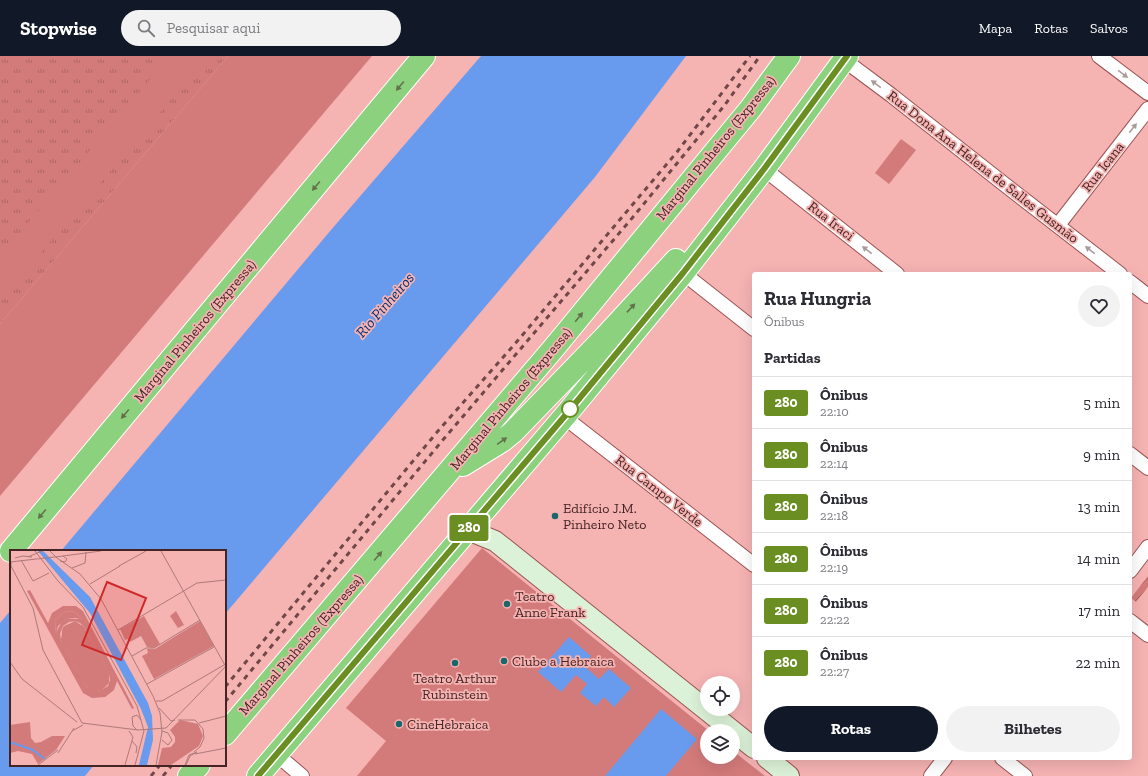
<!DOCTYPE html>
<html lang="pt">
<meta charset="utf-8">
<style>
:root{--surface:#fff;--page:#f2f2f3;--text:#2b2b33;--muted:#7c7c81;--line:#e1e1e2;--accent:#111827}
body{margin:0;font-family:"Zilla Slab",serif;background:var(--page);color:var(--text);height:100vh;display:flex;flex-direction:column;font-size:15px;white-space:nowrap}
*{box-sizing:border-box;margin:0}
p{font-size:13px;color:var(--muted)}
.icon{flex:none;width:22px;height:22px;fill:none;stroke:currentColor;stroke-width:2;stroke-linecap:round;stroke-linejoin:round}
.map{position:relative;flex:1;overflow:hidden}
.sheet{position:absolute;left:752px;top:216px;width:380px;height:488px;display:flex;flex-direction:column;background:var(--surface);border-radius:4px;box-shadow:0 4px 16px #0002}
.sheet>*{flex:none}
.badge{padding:0 8px;border-radius:3px;font-size:14px;line-height:26px}
.fabs{position:absolute;left:700px;top:620px;display:grid;gap:8px}
.fabs a{display:grid;place-items:center;width:40px;height:40px;border-radius:50%;background:var(--surface);box-shadow:0 4px 16px #0002;font-size:20px}
.map>.badge{position:absolute;translate:-50% -50%;box-shadow:0 0 0 2px #fff}
h2{padding:0 12px;font-size:15px;line-height:36px}
.round{display:grid;place-items:center;flex:none;width:42px;height:42px;border-radius:21px;background:var(--page)}
.head{display:flex;align-items:center;justify-content:space-between;height:68px;padding:0 12px}
h1{font-size:19px;font-weight:700;line-height:30px}
.action{display:flex;gap:8px;margin-top:auto;padding:8px 12px}
.action a{flex:1;height:46px;border-radius:24px;background:var(--accent);color:#fff;font-size:16px;font-weight:700;line-height:46px;text-align:center}
.action a+a{background:var(--page);color:var(--text)}
ul{padding:0;list-style:none}
li{display:flex;align-items:center;gap:12px;height:52px;padding:0 12px;border-top:1px solid var(--line)}
li div{flex:1}
li b{display:block;font-size:15px}
li em{font-style:normal}
li .badge{min-width:44px;font-weight:700;text-align:center}
header{display:flex;align-items:center;gap:24px;box-sizing:border-box;height:56px;padding:0 20px;background:var(--accent);color:#fff}
header strong{font-size:19px}
nav{display:flex;gap:22px;margin-inline-start:auto;font-size:14px}
.search{width:280px;height:36px;background:var(--page);display:flex;align-items:center;gap:10px;box-sizing:border-box;padding:0 14px;border-radius:22px;color:var(--muted);font-size:15px}
.map>svg:first-child{display:block}
.grass{fill:url(#grass-tufts)}
.garden{fill:url(#garden-furrows)}
.pitch{fill:#d37b7b}
.water{fill:#689aed}
.lines{fill:none;stroke-linecap:round;stroke-linejoin:round}
.street-casing{stroke:#9c5454;stroke-width:16}
.secondary-casing{stroke:#9c5454;stroke-width:22}
.highway-casing{stroke:#fff;stroke-width:24}
.street{stroke:#fff;stroke-width:14}
.secondary{stroke:#dcf2d8;stroke-width:20}
.highway{stroke:#8cd27e;stroke-width:22}
.rail{stroke:#704847;stroke-width:3;stroke-dasharray:5 5;stroke-linecap:butt}
.oneway{fill:#ab9c9c}
.oneway2{fill:#64724c}
.line-casing{stroke:#fff;stroke-width:9}
.line{stroke:#6b8e23;stroke-width:6}
.stop-dot{fill:#fff;stroke:#6b8e23;stroke-width:2}
.poi-dot{fill:#19676b;stroke:#f5b3b2;stroke-width:1.5}
.labels{text-anchor:middle;dominant-baseline:central;stroke-width:3.5;stroke-linejoin:round;paint-order:stroke}
.street-label{font-size:14px;fill:#442424;stroke:#f5b3b2}
.poi-label{font-size:14px;fill:#442424;stroke:#f5b3b2;text-anchor:start}
.water-label{font-size:15px;font-style:italic;fill:#022f77;stroke:#f5b3b2}
.inset-river{fill:none;stroke:#689aed;stroke-width:2}
.inset-road{fill:none;stroke:#ae7a79;stroke-width:1}
.view{fill:#cf2828;fill-opacity:0.15;stroke:#cf2828;stroke-width:2}
.inset-edge{fill:none;stroke:#442424;stroke-width:2}
</style>
<header>
<strong>Stopwise</strong>
<div class="search"><svg class="icon" aria-label="search" viewBox="0 0 24 24"><circle cx="10" cy="10" r="6"/><path d="M15 15l6 6"/></svg>Pesquisar aqui</div>
<nav><a>Mapa</a><a>Rotas</a><a>Salvos</a></nav>
</header>
<div class="map">
<svg width="1148" height="720" viewBox="0 0 1148 720">
<defs>
<pattern id="grass-tufts" width="24" height="20" patternUnits="userSpaceOnUse"><rect width="24" height="20" fill="#d37b7b"/><path d="M3 7l-1-3M5 7V3M7 7l1-3M15 17l-1-3M17 17v-4M19 17l1-3" fill="none" stroke="#ad6565"/></pattern>
<pattern id="garden-furrows" width="10" height="10" patternUnits="userSpaceOnUse"><rect width="10" height="10" fill="#d37b7b"/><path d="M-1 1l2-2M0 10L10 0M9 11l2-2" fill="none" stroke="#ad6565"/></pattern>
</defs>
<rect width="100%" height="100%" fill="#f5b3b2"/>
<!-- grass -->
<path class="grass" d="M 0,0 L 228,0 L 0,268 Z"/>
<!-- garden -->
<path class="garden" d="M 1148,520 L 1148,531 L 1136,546 L 1131,542 Z"/>
<!-- pitch -->
<path class="pitch" d="M 170,0 L 208,0 L 0,245 L 0,200 Z
M 228,0 L 372,0 L 0,440 L 0,268 Z
M 901,83 L 916,94 L 889,128 L 875,117 Z
M 482,492 L 709,675 L 707,675 L 707,701 L 733,701 L 733,695 L 765,720 L 357,720 L 386,685 L 346,652 Z"/>
<!-- water -->
<path class="water" d="M 481,0 L 686,0 L 595,121 L 225,558 L 225,495 L 61,495 L 331,174 Z
M 11,554 L 11,709 L 94,709 L 85,720 L 0,720 L 0,567 Z
M 569,581 L 591,600 L 583,609 L 599,623 L 609,613 L 631,632 L 614,651 L 604,641 L 596,650 L 580,637 L 587,628 L 576,619 L 561,636 L 538,616 Z
M 661,653 L 697,683 L 666,720 L 605,720 Z"/>
<g class="lines">
<!-- street casing -->
<g class="street-casing">
<path id="street" d="M 1099,0 L 1148,37
M 844,4 L 891,39 L 1004,128 L 1120,218
M 764,113 L 897,218
M 1058,169 L 1148,53
M 683,217 L 754,273
M 1130,226 L 1148,240
M 564,361 L 754,509
M 1130,398 L 1148,412
M 1130,515 L 1148,491
M 1130,565 L 1148,579
M 276,698 L 302,720
M 1002,702 L 1025,720
M 931,720 L 945,702"/>
</g>
<!-- secondary casing -->
<g class="secondary-casing">
<path id="secondary" d="M 468,474 L 495,485 L 754,692
M 767,702 L 789,720"/>
</g>
<!-- highway casing -->
<g class="highway-casing">
<path id="highway" d="M 463,409 L 502,385 L 513,376 L 605,281 L 676,204
M 11,495 L 424,0
M 225,678 L 553,293 L 751,52 L 789,0
M 189,720 L 199,709
M 258,720 L 564,361 L 683,217 L 764,113 L 847,0"/>
</g>
<!-- street -->
<use href="#street" class="street"/>
<!-- secondary -->
<use href="#secondary" class="secondary"/>
<!-- highway -->
<use href="#highway" class="highway"/>
<!-- rail -->
<path class="rail" d="M 225,631 L 438,375 L 514,289 L 677,96 L 750,0
M 225,646 L 442,385 L 633,161 L 724,50 L 760,0
M 151,720 L 160,709
M 163,720 L 172,709"/>
</g>
<!-- one-way arrows -->
<defs><path id="oneway-solid" d="M-6-.8H1V-3.2L6.5 0L1 3.2V.8H-6Z"/></defs>
<g class="oneway">
<use href="#oneway-solid" transform="translate(1123 18) rotate(37)"/>
<use href="#oneway-solid" transform="translate(876 28) rotate(-143)"/>
<use href="#oneway-solid" transform="translate(1133 72) rotate(-52)"/>
<use href="#oneway-solid" transform="translate(867 194) rotate(-142)"/>
<use href="#oneway-solid" transform="translate(1090 194) rotate(-142)"/>
</g>
<g class="oneway2">
<use href="#oneway-solid" transform="translate(400 30) rotate(130)"/>
<use href="#oneway-solid" transform="translate(316 130) rotate(130)"/>
<use href="#oneway-solid" transform="translate(631 252) rotate(-47)"/>
<use href="#oneway-solid" transform="translate(579 261) rotate(-51)"/>
<use href="#oneway-solid" transform="translate(125 358) rotate(130)"/>
<use href="#oneway-solid" transform="translate(502 385) rotate(-35)"/>
<use href="#oneway-solid" transform="translate(42 458) rotate(130)"/>
<use href="#oneway-solid" transform="translate(378 500) rotate(-49)"/>
</g>
<g class="lines">
<!-- line casing -->
<g class="line-casing">
<path id="line" d="M 258,720 L 564,361 L 683,217 L 764,113 L 847,0"/>
</g>
<!-- line -->
<use href="#line" class="line"/>
</g>
<!-- markers -->
<circle class="stop-dot" cx="570" cy="353" r="8"/>
<g class="poi-dot">
<circle cx="555" cy="460" r="4"/>
<circle cx="507" cy="548" r="4"/>
<circle cx="504" cy="605" r="4"/>
<circle cx="455" cy="607" r="4"/>
<circle cx="399" cy="668" r="4"/>
</g>
<g class="labels">
<!-- street labels -->
<g class="street-label">
<text transform="translate(716 92) rotate(-51)">Marginal Pinheiros (Expressa)</text>
<text transform="translate(983 111) rotate(38)">Rua Dona Ana Helena de Salles Gusmão</text>
<text transform="translate(1103 111) rotate(-52)">Rua Icana</text>
<text transform="translate(831 165) rotate(38)">Rua Iraci</text>
<text transform="translate(195 275) rotate(-50)">Marginal Pinheiros (Expressa)</text>
<text transform="translate(511 343) rotate(-50)">Marginal Pinheiros (Expressa)</text>
<text transform="translate(659 435) rotate(38)">Rua Campo Verde</text>
<text transform="translate(301 589) rotate(-49)">Marginal Pinheiros (Expressa)</text>
</g>
<!-- poi labels -->
<g class="poi-label">
<text x="563" y="452">Edifício J.M.<tspan x="563" dy="16">Pinheiro Neto</tspan></text>
<text x="515" y="540">Teatro<tspan x="515" dy="16">Anne Frank</tspan></text>
<text x="512" y="605">Clube a Hebraica</text>
<text x="455" y="622" text-anchor="middle">Teatro Arthur<tspan x="455" dy="16">Rubinstein</tspan></text>
<text x="407" y="668">CineHebraica</text>
</g>
<!-- water labels -->
<g class="water-label">
<text transform="translate(385 249) rotate(-49)">Rio Pinheiros</text>
</g>
</g>
<!-- overview -->
<g transform="translate(10 494)">
<rect width="216" height="216" fill="#f5b3b2"/>
<path d="M 56,61 L 65,62 L 73,70 L 66,68 L 56,69 L 48,76 L 46,84 L 45,70 ZM 65,71 L 74,77 L 99,123 L 99,133 L 91,141 L 82,140 L 76,136 L 51,90 L 53,77 Z" fill="#d37b7b"/>
<path d="M 170,170 L 188,174 L 193,186 L 189,196 L 161,215 L 148,215 L 152,198 L 161,197 L 165,192 L 165,187 L 160,180 ZM 20,172 L 21,188 L 25,193 L 31,192 L 42,186 L 55,186 L 46,200 L 28,214 L 22,204 L 8,201 L 0,203 L 0,175 Z" fill="#d37b7b"/>
<path d="M 166,61 L 174,75 L 168,78 L 160,66 Z" fill="#d37b7b"/>
<path d="M 20,40 L 38,73 L 42,63 L 53,56 L 66,56 L 73,61 L 124,158 L 122,159 L 107,131 L 104,140 L 95,147 L 82,148 L 73,143 L 17,41 ZM 56,61 L 65,62 L 72,69 L 56,69 L 51,73 L 46,83 L 45,70 ZM 65,71 L 70,73 L 74,77 L 99,124 L 100,130 L 98,136 L 90,141 L 77,137 L 55,97 L 83,137 L 90,140 L 95,137 L 99,129 L 98,124 L 73,76 L 65,73 L 56,75 L 52,80 L 52,92 L 51,90 L 50,84 L 53,76 L 59,72 ZM 61,74 L 72,78 L 96,124 L 97,132 L 92,137 L 85,136 L 55,92 L 54,81 ZM 134,66 L 150,94 L 143,98 L 137,97 L 131,86 L 120,92 L 118,89 L 115,90 L 110,79 ZM 190,71 L 204,96 L 144,129 L 132,106 L 138,103 L 137,99 L 145,99 Z" fill="#d37b7b" fill-rule="evenodd"/>
<path d="M 28,1 L 33,1 L 80,47 L 138,153 L 142,166 L 143,190 L 137,215 L 129,215 L 138,177 L 131,159 L 80,63 Z" fill="#689aed"/>
<path class="inset-river" d="M 0,192 L 23,200 L 35,209"/>
<path class="inset-road" d="M 25,1 L 48,31 L 73,57 L 127,156 L 134,181 L 125,215M 40,1 L 47,8 L 70,24 L 91,49 L 143,146 L 150,163 L 152,182 L 146,215M 151,1 L 216,117M 53,6 L 91,1M 18,7 L 32,1M 5,8 L 13,6 L 22,7M 11,10 L 23,31 L 39,23M 0,12 L 53,6 L 57,9 L 55,12 L 50,11M 1,12 L 1,16 L 23,58 L 33,100 L 72,173 L 128,180 L 156,178 L 216,116M 109,16 L 136,1M 62,18 L 75,13 L 76,2M 80,34 L 110,16M 108,80 L 187,33 L 216,30M 122,106 L 136,98 L 144,98 L 190,70M 0,112 L 12,129 L 67,172M 137,134 L 204,97M 146,151 L 152,151 L 214,115M 149,158 L 161,171 L 165,170M 168,170 L 185,170 L 193,179 L 194,188 L 190,197 L 184,202M 189,173 L 216,166M 127,180 L 123,176 L 122,167 L 127,165 L 131,170M 62,181 L 73,175M 152,190 L 158,195 L 162,190 L 158,183 L 152,181M 122,191 L 127,197 L 126,203M 48,203 L 64,178M 185,204 L 216,198M 28,215 L 48,200M 115,215 L 123,187 L 119,181M 175,215 L 179,205 L 187,202 L 180,206 L 176,215"/>
<path class="view" d="M 97,32 L 136,48 L 111,110 L 72,95 Z"/>
<rect width="216" height="216" class="inset-edge"/>
</g>
</svg>
<div class="fabs">
<a><svg class="icon" aria-label="locate" viewBox="0 0 24 24"><circle cx="12" cy="12" r="6"/><path d="M12 2v4M12 18v4M2 12h4M18 12h4"/></svg></a>
<a><svg class="icon" aria-label="layers" viewBox="0 0 24 24"><path d="M12 4l9 5-9 5-9-5zM3 14l9 5 9-5"/></svg></a>
</div>
<b class="badge" style="left:469px;top:472px;background:#6b8e23;color:#fff">280</b>
<section class="sheet">
<div class="head"><div><h1>Rua Hungria</h1><p>Ônibus</p></div><a class="round"><svg class="icon" aria-label="heart" viewBox="0 0 24 24"><path d="M12 20l-8-8c-3-5 5-10 8-4 3-6 11-1 8 4z"/></svg></a></div>
<h2>Partidas</h2>
<ul>
<li><span class="badge" style="background:#6b8e23;color:#fff">280</span><div><b>Ônibus</b><p>22:10</p></div><em>5 min</em></li>
<li><span class="badge" style="background:#6b8e23;color:#fff">280</span><div><b>Ônibus</b><p>22:14</p></div><em>9 min</em></li>
<li><span class="badge" style="background:#6b8e23;color:#fff">280</span><div><b>Ônibus</b><p>22:18</p></div><em>13 min</em></li>
<li><span class="badge" style="background:#6b8e23;color:#fff">280</span><div><b>Ônibus</b><p>22:19</p></div><em>14 min</em></li>
<li><span class="badge" style="background:#6b8e23;color:#fff">280</span><div><b>Ônibus</b><p>22:22</p></div><em>17 min</em></li>
<li><span class="badge" style="background:#6b8e23;color:#fff">280</span><div><b>Ônibus</b><p>22:27</p></div><em>22 min</em></li>
</ul>
<div class="action"><a>Rotas</a><a>Bilhetes</a></div>
</section>
</div>
